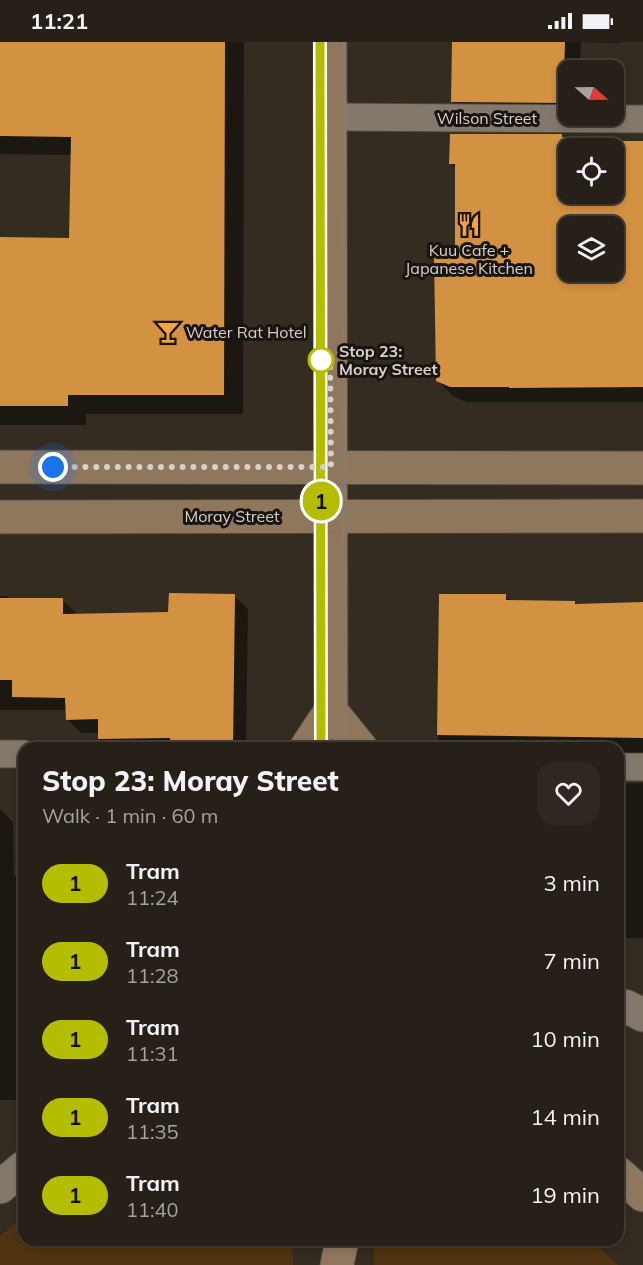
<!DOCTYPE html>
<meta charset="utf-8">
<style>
:root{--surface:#272019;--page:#2f2822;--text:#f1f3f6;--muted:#a4a3a2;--line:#433e38}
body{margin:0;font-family:Mulish,sans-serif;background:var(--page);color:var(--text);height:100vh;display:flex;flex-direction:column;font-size:22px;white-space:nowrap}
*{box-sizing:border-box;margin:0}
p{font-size:20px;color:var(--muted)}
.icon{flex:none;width:33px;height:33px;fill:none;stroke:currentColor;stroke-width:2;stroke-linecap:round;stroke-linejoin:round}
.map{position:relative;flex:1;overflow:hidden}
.drawer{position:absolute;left:18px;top:700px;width:606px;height:504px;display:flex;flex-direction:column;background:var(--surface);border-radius:18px;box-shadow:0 3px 9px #0003,0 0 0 2px var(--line)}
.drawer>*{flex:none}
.badge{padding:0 12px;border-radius:20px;font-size:21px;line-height:39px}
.needle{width:39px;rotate:110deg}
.buttons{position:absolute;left:558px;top:18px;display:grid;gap:12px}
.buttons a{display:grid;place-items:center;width:66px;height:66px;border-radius:12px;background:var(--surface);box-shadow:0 3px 9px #0003,0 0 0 2px var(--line);font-size:30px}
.you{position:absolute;width:30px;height:30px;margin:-15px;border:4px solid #fff;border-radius:50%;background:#1a73e8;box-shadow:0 0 0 9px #1a73e833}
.map>.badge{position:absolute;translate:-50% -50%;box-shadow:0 0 0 3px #fff}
.round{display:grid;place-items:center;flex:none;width:63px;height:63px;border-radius:18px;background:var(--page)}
.overview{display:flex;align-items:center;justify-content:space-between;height:102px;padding:0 24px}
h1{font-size:28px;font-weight:800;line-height:45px}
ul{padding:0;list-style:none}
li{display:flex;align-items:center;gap:18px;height:78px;padding:0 24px}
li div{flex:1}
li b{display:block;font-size:22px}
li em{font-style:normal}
li .badge{min-width:66px;font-weight:700;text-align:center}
.status{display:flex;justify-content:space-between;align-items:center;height:42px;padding:0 30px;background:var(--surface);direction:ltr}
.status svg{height:16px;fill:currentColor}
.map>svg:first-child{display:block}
.green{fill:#503310}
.shadow{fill:#0007;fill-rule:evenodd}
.building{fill:#d39142;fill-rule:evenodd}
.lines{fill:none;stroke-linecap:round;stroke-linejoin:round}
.lane-casing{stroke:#504940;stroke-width:29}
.street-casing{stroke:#504940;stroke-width:35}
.secondary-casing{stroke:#504940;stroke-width:35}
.lane{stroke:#83786c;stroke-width:27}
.street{stroke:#83786c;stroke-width:33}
.secondary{stroke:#8e775d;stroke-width:33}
.tram{stroke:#857e76;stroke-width:1.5}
.line-casing{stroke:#fff;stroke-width:14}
.line{stroke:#b5bd00;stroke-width:9}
.walk{stroke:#d7d1cb;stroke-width:6;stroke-dasharray:0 10.8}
.stop-dot{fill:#fff;stroke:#b5bd00;stroke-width:3}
.labels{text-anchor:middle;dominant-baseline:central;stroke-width:6;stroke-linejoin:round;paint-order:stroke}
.street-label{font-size:16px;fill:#d7d1cb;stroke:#191410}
.poi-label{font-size:16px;fill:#d7d1cb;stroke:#191410}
.stop-label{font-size:16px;font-weight:bold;fill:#d7d1cb;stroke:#191410;text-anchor:start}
</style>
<div class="status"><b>11:21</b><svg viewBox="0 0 49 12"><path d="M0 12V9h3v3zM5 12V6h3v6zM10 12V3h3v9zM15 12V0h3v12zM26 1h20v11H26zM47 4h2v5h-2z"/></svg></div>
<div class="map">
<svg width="643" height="1223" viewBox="0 0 643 1223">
<rect width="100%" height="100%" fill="#342b21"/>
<!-- green -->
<path class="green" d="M 24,1175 L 24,1198 L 292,1199 L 293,1223 L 0,1223 L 0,1194 Z
M 374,1199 L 592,1199 L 618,1223 L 374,1223 Z"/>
<!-- shadow -->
<path class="shadow" d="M 0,0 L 244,0 L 243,372 L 86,372 L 86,383 L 0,383 L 0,196 L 71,197 L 72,113 L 0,112 Z
M 454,0 L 621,0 L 621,1 L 581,0 L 580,28 L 568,28 L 568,74 L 468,75 L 452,59 Z
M 561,94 L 564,96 L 600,96 L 605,101 L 643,101 L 643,360 L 467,360 L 453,354 L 437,338 L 457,214 L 457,127 L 451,121 ZM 568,106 L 614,106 L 614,152 L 568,152 ZM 568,184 L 614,184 L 614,230 L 568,230 Z
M 234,553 L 248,567 L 246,706 L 100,706 L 100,691 L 81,691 L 67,677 L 67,668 L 0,668 L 0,554 L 7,554 L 11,558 L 62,558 L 76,571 L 76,573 L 170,571 Z
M 440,554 L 505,554 L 511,560 L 575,561 L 577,564 L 643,561 L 643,723 L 618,730 L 618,706 L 443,706 L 443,703 L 438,698 Z
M 643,741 L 643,896 L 618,896 L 618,742 Z
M 0,767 L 13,780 L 14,833 L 17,836 L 16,907 L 24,907 L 24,1058 L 0,1058 Z"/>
<!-- building -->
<path class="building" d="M 0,0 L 225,0 L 224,353 L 68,353 L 68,364 L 0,364 L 0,195 L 69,196 L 71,95 L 0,94 Z
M 452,0 L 565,0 L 563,61 L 451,60 Z
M 450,92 L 562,92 L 562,95 L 601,95 L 601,99 L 643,99 L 643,345 L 509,346 L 509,345 L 450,345 L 436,339 L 434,213 L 455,213 L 455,122 L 449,122 ZM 568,106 L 614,106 L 614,152 L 568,152 ZM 568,184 L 614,184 L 614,230 L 568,230 Z
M 169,551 L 235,552 L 233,706 L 170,706 L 170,696 L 98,697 L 98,677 L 66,678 L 65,656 L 12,655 L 12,638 L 0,638 L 0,556 L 63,556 L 63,572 L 168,570 Z
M 439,552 L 506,552 L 506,558 L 575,559 L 575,562 L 643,560 L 643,696 L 437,693 Z"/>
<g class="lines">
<!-- lane casing -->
<g class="lane-casing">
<path id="lane" d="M 330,75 L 643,77
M 0,712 L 24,712
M 618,725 L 643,725"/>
</g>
<!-- street casing -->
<g class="street-casing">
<path id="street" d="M 618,964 L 625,964 L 643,973
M 0,1145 L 24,1125"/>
</g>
<!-- secondary casing -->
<g class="secondary-casing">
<path id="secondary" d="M 0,425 L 643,426
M 0,475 L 643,474
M 331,669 L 361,706
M 306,706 L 321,683 L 331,669 L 330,0
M 618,1131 L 643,1153
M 337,1223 L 342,1198"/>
</g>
<!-- lane -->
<use href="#lane" class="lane"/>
<!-- street -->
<use href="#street" class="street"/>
<!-- secondary -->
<use href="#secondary" class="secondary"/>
<!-- tram -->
<path class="tram" d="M 320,0 L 321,706
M 344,0 L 345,76 L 343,318 L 345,426 L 343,474 L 344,706
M 618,1114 L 643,1137
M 618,1145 L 643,1168"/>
</g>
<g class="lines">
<!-- line casing -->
<g class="line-casing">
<path id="line" d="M 320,0 L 321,706"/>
</g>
<!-- line -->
<use href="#line" class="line"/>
<!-- walk -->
<path class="walk" d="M 53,425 L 331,425 L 330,309 L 321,318"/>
</g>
<!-- icons -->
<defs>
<g id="restaurant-bare" transform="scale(1.8)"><path d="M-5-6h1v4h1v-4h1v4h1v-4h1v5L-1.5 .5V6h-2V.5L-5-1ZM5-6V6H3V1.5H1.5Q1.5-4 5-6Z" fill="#f3a442" stroke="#191410" stroke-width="2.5" paint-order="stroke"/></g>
<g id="bar-bare" transform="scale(1.8)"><path d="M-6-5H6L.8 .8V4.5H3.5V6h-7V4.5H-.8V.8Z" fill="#f3a442" stroke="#191410" stroke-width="2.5" paint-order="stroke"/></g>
</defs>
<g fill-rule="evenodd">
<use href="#restaurant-bare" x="469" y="183"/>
<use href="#bar-bare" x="168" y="290"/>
</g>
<!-- markers -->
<circle class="stop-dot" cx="321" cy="318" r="12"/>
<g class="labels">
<!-- street labels -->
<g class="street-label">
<text x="487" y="76">Wilson Street</text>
<text x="232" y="474">Moray Street</text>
</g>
<!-- poi labels -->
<g class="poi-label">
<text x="469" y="208">Kuu Cafe +<tspan x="469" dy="18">Japanese Kitchen</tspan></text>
<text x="186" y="290" text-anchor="start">Water Rat Hotel</text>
</g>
<!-- stop labels -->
<g class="stop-label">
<text x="339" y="309">Stop 23:<tspan x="339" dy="18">Moray Street</tspan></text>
</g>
</g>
</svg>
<div class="buttons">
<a><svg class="needle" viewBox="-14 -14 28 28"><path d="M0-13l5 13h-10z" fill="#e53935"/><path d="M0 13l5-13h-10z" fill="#a4a3a2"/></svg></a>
<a><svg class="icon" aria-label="locate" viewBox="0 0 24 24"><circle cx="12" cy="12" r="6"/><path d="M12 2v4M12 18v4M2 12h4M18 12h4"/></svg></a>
<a><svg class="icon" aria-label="layers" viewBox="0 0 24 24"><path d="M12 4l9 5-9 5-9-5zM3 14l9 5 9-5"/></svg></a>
</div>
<div class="you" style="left:53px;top:425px"></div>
<b class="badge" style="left:321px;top:459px;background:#b5bd00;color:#111">1</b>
<section class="drawer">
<div class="overview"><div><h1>Stop 23: Moray Street</h1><p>Walk · 1 min · 60 m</p></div><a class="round"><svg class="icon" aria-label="heart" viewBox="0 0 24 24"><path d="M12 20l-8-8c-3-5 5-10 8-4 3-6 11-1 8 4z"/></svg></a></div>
<ul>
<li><span class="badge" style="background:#b5bd00;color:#111">1</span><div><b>Tram</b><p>11:24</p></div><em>3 min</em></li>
<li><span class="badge" style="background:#b5bd00;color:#111">1</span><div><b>Tram</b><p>11:28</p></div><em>7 min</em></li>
<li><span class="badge" style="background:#b5bd00;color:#111">1</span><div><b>Tram</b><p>11:31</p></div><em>10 min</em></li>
<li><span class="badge" style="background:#b5bd00;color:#111">1</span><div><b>Tram</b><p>11:35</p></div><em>14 min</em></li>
<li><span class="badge" style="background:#b5bd00;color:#111">1</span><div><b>Tram</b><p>11:40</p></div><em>19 min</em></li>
</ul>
</section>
</div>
